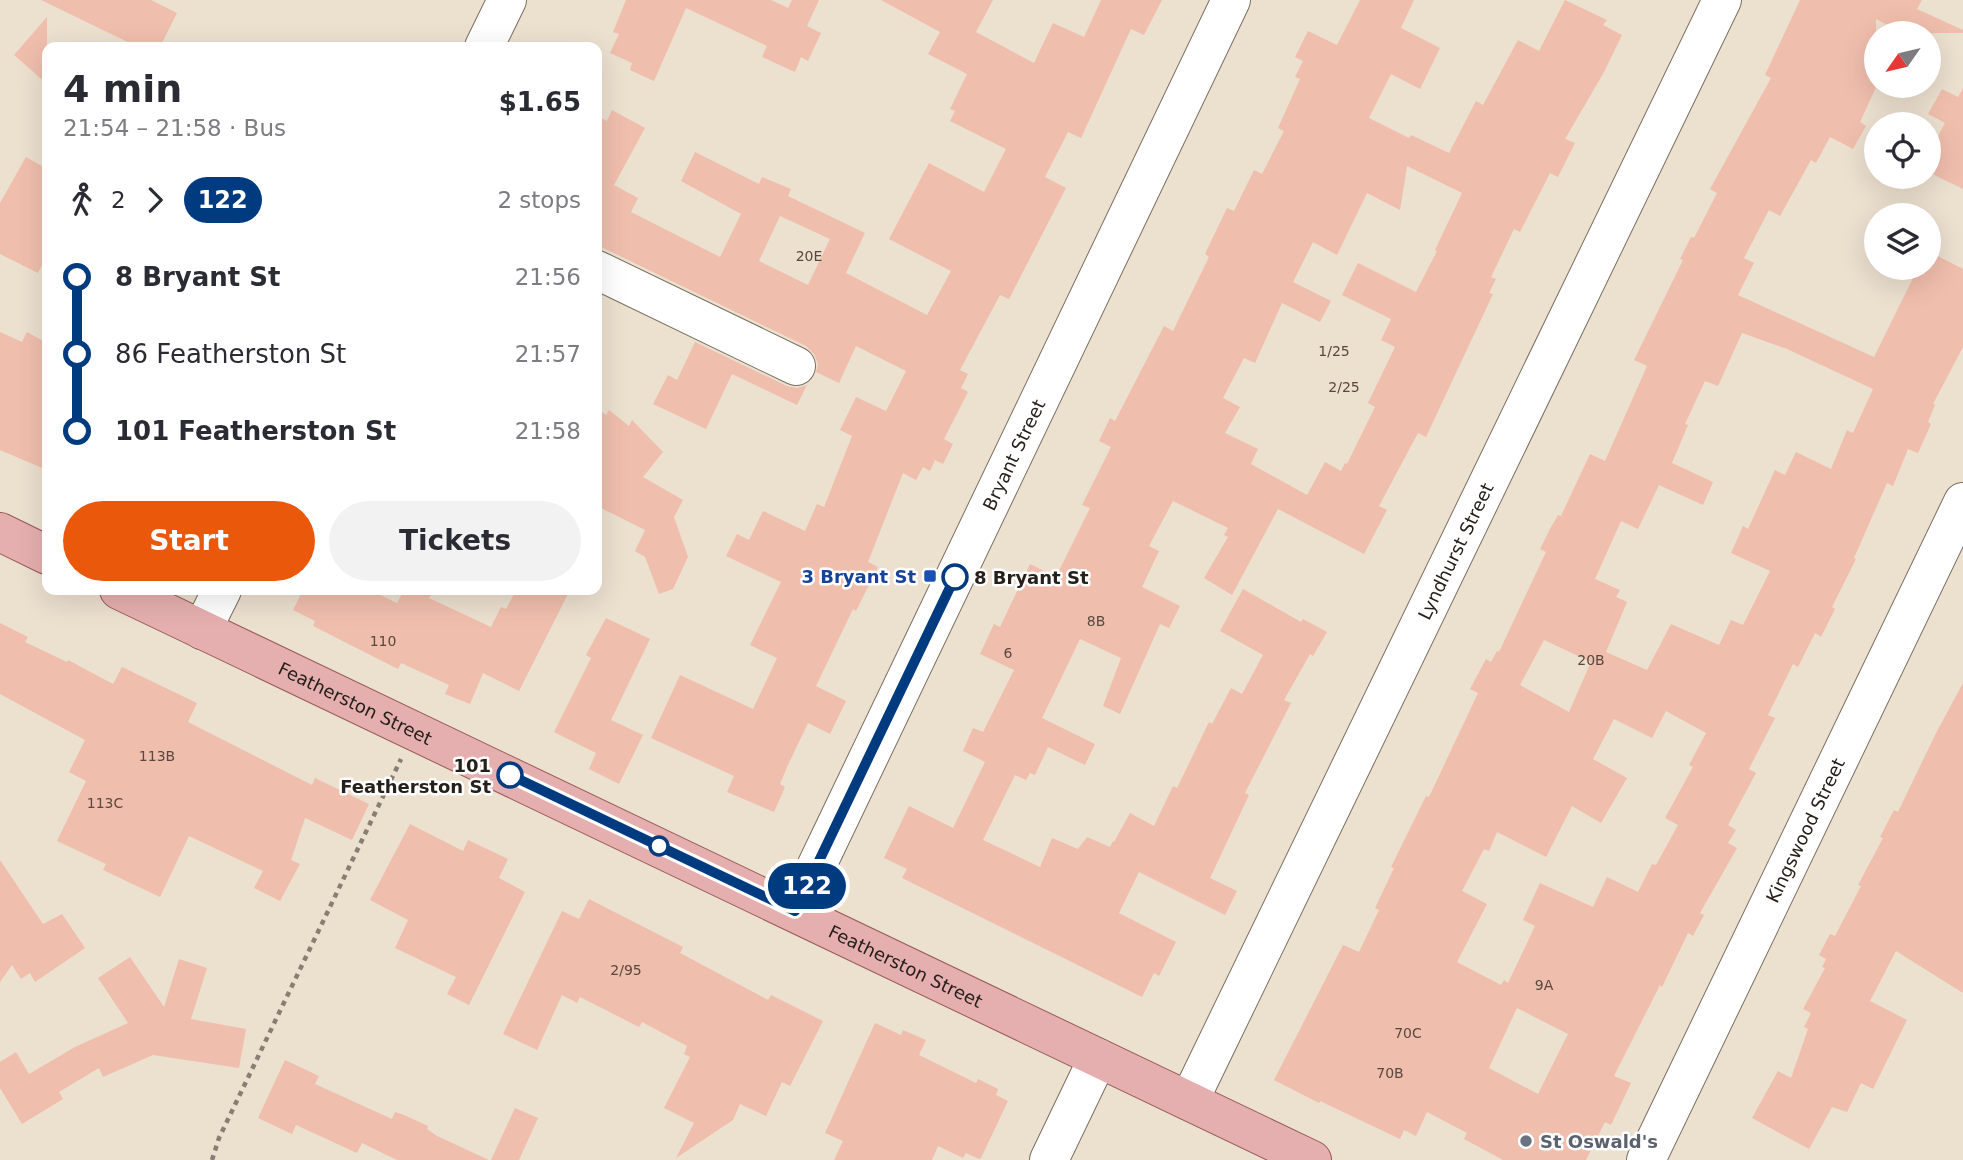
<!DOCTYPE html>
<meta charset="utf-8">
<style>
:root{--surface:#fff;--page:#f2f2f3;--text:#2b2b33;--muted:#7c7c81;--accent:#ea580c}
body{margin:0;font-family:"DejaVu Sans",sans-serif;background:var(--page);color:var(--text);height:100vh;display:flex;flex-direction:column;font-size:26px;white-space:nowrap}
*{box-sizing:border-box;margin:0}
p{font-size:23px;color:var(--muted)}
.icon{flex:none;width:38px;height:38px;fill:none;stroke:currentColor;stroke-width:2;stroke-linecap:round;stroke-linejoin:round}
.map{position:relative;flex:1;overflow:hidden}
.panel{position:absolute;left:42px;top:42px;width:560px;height:553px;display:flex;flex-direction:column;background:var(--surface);border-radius:14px;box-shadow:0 7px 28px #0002}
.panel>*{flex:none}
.badge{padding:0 14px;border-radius:23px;font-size:24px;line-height:46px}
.needle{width:46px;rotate:236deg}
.buttons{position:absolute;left:1864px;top:21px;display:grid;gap:14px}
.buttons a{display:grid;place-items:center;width:77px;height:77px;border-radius:50%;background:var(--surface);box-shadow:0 7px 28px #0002;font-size:35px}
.map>.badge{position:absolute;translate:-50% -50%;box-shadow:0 0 0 4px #fff}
.legs{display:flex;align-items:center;gap:10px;height:77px;padding:0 21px;font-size:23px}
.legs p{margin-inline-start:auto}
.overview{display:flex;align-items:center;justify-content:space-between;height:119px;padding:0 21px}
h1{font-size:38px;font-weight:800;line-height:52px}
.action{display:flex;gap:14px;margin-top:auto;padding:14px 21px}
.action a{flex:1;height:80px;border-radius:42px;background:var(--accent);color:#fff;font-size:28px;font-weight:800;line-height:80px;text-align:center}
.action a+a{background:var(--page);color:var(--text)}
ul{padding:0 21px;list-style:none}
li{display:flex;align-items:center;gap:24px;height:77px;font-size:26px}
li i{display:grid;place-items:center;width:10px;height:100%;margin:0 9px;background:currentColor}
li i::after{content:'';width:18px;height:18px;margin:-9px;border:5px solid;border-radius:50%;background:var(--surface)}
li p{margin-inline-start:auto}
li:first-child i{background:linear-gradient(#0000 50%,currentColor 0)}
li:last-child i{background:linear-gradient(currentColor 50%,#0000 0)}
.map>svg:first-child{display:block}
.building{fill:#f0bead;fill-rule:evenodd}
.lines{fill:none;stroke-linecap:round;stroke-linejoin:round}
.minor-casing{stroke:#7a6f60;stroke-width:40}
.major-casing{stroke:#975a58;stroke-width:40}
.path{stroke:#877f73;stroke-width:4.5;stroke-dasharray:5 5;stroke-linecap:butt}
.minor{stroke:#fff;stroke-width:38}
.major{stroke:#e6afaf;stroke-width:38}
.line-1-casing{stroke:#fff;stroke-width:16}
.line-1{stroke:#003b80;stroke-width:10}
.transit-dot{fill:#1a4fb4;stroke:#fff;stroke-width:2.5}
.stop-1-dot{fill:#fff;stroke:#003b80;stroke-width:3.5}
.worship-dot{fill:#6b7280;stroke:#fff;stroke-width:2.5}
.labels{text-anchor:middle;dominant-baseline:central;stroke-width:5;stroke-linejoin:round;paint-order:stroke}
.number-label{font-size:14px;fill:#58483f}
.street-label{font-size:18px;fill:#25201a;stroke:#fff}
.transit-label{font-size:18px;font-weight:bold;fill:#164399;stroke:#fff;text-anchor:end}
.stop-label{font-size:18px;font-weight:bold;fill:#25201a;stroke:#fff;text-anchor:start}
.worship-label{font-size:18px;font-weight:bold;fill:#5b616d;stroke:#fff;text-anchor:start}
</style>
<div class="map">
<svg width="1963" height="1160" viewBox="0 0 1963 1160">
<rect width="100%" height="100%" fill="#ece0cf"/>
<!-- building -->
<path class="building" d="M 41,0 L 151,0 L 177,13 L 160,47 L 138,47 Z
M 626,0 L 771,0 L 788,8 L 792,0 L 819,0 L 807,26 L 821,33 L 808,61 L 801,57 L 795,72 L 762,57 L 767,46 L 686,8 L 654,81 L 630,70 L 632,63 L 610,53 L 619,34 L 613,32 Z
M 881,0 L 993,0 L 976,32 L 1034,63 L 1053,23 L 1084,37 L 1101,0 L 1162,0 L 1144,35 L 1131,29 L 1081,138 L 1068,132 L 1045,177 L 1066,188 L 1009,299 L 1000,295 L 960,370 L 968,374 L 961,388 L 968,392 L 944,439 L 953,444 L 943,464 L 935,460 L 930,471 L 923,467 L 916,480 L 903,473 L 868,562 L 878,567 L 856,611 L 853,609 L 816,686 L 846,701 L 830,734 L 808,723 L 787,767 L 780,784 L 785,787 L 774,812 L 727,792 L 734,776 L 651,738 L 680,675 L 753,709 L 777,658 L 750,645 L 781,582 L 726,556 L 737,534 L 749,540 L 763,511 L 805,531 L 817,504 L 824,507 L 852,436 L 840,430 L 856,397 L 886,411 L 906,371 L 856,346 L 839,383 L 816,372 L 818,364 L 814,354 L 806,346 L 597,245 L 597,116 L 607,121 L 612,110 L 645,128 L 614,185 L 638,198 L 631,212 L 720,257 L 741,214 L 681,181 L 695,152 L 759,184 L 762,177 L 791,189 L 788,196 L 865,233 L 846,273 L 927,315 L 951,271 L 889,239 L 929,163 L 984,192 L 1006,149 L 950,121 L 955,111 L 950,109 L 967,74 L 928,54 L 940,32 ZM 780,216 L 830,239 L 808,285 L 759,261 Z
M 1360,0 L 1414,0 L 1401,28 L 1440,48 L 1420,89 L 1391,74 L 1369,118 L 1409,138 L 1411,135 L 1449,153 L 1476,101 L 1483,105 L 1518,40 L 1539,51 L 1565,0 L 1607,20 L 1603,25 L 1622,35 L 1604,72 L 1565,139 L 1575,143 L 1558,177 L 1550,173 L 1520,232 L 1514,229 L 1491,277 L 1496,279 L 1489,293 L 1493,294 L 1426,437 L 1418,433 L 1379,506 L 1387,510 L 1364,554 L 1278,509 L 1232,595 L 1204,578 L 1228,537 L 1224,535 L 1228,528 L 1173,501 L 1149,546 L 1159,551 L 1142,587 L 1180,606 L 1169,628 L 1160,624 L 1120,714 L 1103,706 L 1121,658 L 1080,639 L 1042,718 L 1095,744 L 1085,765 L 1048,747 L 1035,775 L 1030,773 L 1026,780 L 1015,775 L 983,840 L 1040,867 L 1052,838 L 1078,849 L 1087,837 L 1110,847 L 1113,841 L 1114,842 L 1130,813 L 1154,826 L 1173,786 L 1177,788 L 1209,722 L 1212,724 L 1231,688 L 1242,694 L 1263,655 L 1220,631 L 1243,589 L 1301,622 L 1303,619 L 1327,632 L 1313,656 L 1310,654 L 1284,700 L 1291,703 L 1245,793 L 1249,795 L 1210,878 L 1237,891 L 1225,915 L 1139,872 L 1119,913 L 1176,942 L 1159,976 L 1154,973 L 1142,997 L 902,878 L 907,869 L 884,858 L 909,806 L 953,828 L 985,762 L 963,751 L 973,728 L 983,732 L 1014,670 L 980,654 L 994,624 L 1000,627 L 1030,564 L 1056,577 L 1090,508 L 1082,505 L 1111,447 L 1099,441 L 1110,418 L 1115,421 L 1164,326 L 1173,331 L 1209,257 L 1205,254 L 1227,208 L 1234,211 L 1254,170 L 1262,174 L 1284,131 L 1278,128 L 1300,79 L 1295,77 L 1303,61 L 1295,57 L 1308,31 L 1337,45 ZM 1407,166 L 1462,193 L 1435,250 L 1437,251 L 1416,292 L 1358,263 L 1342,295 L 1391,319 L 1381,340 L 1395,347 L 1368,403 L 1375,407 L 1347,464 L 1345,463 L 1341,471 L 1325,462 L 1307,495 L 1251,464 L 1258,449 L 1225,433 L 1240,407 L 1223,398 L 1244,358 L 1255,363 L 1282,303 L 1320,322 L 1331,301 L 1293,282 L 1313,242 L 1337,255 L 1367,193 L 1400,210 Z
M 1800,0 L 1922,0 L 1917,9 L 1963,30 L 1963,33 L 1902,33 L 1876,19 L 1876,87 L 1860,122 L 1866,126 L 1853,149 L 1830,137 L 1816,163 L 1811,160 L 1780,216 L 1769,210 L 1744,258 L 1754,263 L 1738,295 L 1874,357 L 1918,268 L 1928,268 L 1928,251 L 1963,269 L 1963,347 L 1933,404 L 1935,405 L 1928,422 L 1931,424 L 1918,453 L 1908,449 L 1893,486 L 1887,483 L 1854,558 L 1856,559 L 1832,607 L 1835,609 L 1821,637 L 1815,633 L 1798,667 L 1793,664 L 1768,715 L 1775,718 L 1749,769 L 1756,773 L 1728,825 L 1736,830 L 1728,843 L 1737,848 L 1700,913 L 1704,915 L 1693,936 L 1688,933 L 1662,987 L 1660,985 L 1614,1076 L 1631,1083 L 1611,1125 L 1605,1122 L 1586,1160 L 1503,1160 L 1464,1139 L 1467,1133 L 1427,1112 L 1416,1136 L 1404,1130 L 1400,1139 L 1320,1101 L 1319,1103 L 1274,1080 L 1343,945 L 1359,952 L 1379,910 L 1375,908 L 1394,868 L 1391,867 L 1426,796 L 1429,797 L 1478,693 L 1470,689 L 1486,659 L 1491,662 L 1497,651 L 1499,652 L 1546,552 L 1540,549 L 1550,529 L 1558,515 L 1561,516 L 1590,454 L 1605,461 L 1647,366 L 1634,360 L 1683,260 L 1680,259 L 1691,237 L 1694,238 L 1717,193 L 1710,189 L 1771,78 L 1765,75 ZM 1742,333 L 1787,349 L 1873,389 L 1853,433 L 1847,430 L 1831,469 L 1796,452 L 1785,475 L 1775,470 L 1748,529 L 1743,526 L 1731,553 L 1770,571 L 1743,625 L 1731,620 L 1719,645 L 1671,624 L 1647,670 L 1606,652 L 1627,602 L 1616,597 L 1620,590 L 1595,579 L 1621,521 L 1638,529 L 1659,485 L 1703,505 L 1713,482 L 1672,463 L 1688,425 L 1685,424 L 1705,381 L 1718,386 ZM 1544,640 L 1591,662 L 1569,712 L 1520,685 ZM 1666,711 L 1706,733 L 1689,765 L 1693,767 L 1665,818 L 1678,825 L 1656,865 L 1652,864 L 1638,892 L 1607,877 L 1593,907 L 1540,883 L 1523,920 L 1535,926 L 1508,983 L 1504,980 L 1501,985 L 1457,962 L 1487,904 L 1462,891 L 1484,849 L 1489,851 L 1497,832 L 1546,857 L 1572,806 L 1601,823 L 1627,778 L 1593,759 L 1614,719 L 1652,738 ZM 1517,1008 L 1568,1034 L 1538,1094 L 1489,1068 Z
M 47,17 L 47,84 L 14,55 Z
M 1963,88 L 1963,189 L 1928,172 L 1928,155 L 1945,123 L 1928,114 L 1942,89 L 1958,97 Z
M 26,157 L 47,169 L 47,255 L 38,273 L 0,254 L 0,203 Z
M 0,332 L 22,342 L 27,332 L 47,343 L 47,470 L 0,450 Z
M 695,342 L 787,386 L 797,388 L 807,385 L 797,405 L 732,374 L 706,429 L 653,404 L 668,375 L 677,380 Z
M 597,408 L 606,415 L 609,410 L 629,426 L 632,420 L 663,452 L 643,477 L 683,500 L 674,517 L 688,557 L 673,589 L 659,594 L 645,557 L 635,551 L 645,530 L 597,506 Z
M 303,590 L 370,590 L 397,603 L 404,590 L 434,590 L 429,598 L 491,627 L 501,607 L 506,609 L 516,590 L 570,590 L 519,691 L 483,673 L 470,704 L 445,694 L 449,685 L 401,663 L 398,669 L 313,626 L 315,621 L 293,610 Z
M 606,618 L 650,639 L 611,720 L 643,735 L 619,784 L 589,769 L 596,753 L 554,732 L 591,658 L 586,655 Z
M 0,623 L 28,637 L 25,642 L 67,662 L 68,660 L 113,684 L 122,667 L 197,703 L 188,722 L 312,785 L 315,778 L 369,804 L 352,840 L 305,818 L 291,860 L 300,864 L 280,901 L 254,888 L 263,871 L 189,836 L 160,897 L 103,870 L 106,864 L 57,841 L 86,781 L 69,772 L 85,740 L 0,694 Z
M 1963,683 L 1963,993 L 1896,951 L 1870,1001 L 1907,1020 L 1873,1089 L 1861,1083 L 1847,1112 L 1832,1107 L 1809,1149 L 1752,1118 L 1778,1071 L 1791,1078 L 1808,1029 L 1804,1027 L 1811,1013 L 1803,1009 L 1825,968 L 1822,967 L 1826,959 L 1819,955 L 1830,934 L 1835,936 L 1861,886 L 1858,885 L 1883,838 L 1880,837 L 1894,810 L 1898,812 L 1935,735 Z
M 410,824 L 463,851 L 468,840 L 508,859 L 499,878 L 525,892 L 469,1005 L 447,994 L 456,977 L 395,948 L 408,920 L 370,900 Z
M 0,860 L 43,924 L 62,914 L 85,948 L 35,982 L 30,973 L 21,979 L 12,965 L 0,982 Z
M 589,899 L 683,947 L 680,953 L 768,1000 L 771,995 L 823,1021 L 790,1086 L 782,1082 L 766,1116 L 740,1104 L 733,1120 L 676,1158 L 694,1123 L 664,1108 L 690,1057 L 684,1054 L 687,1046 L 642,1022 L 639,1027 L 580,997 L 577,1003 L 562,995 L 537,1050 L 503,1034 L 562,911 L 579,919 Z
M 130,957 L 164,1007 L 179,959 L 207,968 L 191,1019 L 246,1029 L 239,1068 L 153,1055 L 103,1077 L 99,1068 L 59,1092 L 63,1099 L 22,1124 L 0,1088 L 0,1062 L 16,1052 L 29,1074 L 75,1047 L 128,1023 L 98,978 Z
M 875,1023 L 901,1035 L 903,1030 L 926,1040 L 919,1055 L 976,1083 L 978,1079 L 998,1089 L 996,1095 L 1008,1101 L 981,1158 L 979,1159 L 966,1153 L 963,1158 L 938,1146 L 932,1160 L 834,1160 L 843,1141 L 825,1133 Z
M 285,1060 L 319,1076 L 315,1084 L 392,1119 L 395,1112 L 404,1115 L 428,1126 L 427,1129 L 437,1136 L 489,1160 L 397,1160 L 362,1143 L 357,1153 L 296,1125 L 292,1134 L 258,1118 Z
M 515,1108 L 538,1118 L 519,1160 L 491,1160 Z"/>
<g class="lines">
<!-- minor casing -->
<g class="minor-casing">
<g id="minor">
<path d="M 484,47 L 507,0"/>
<path d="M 597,270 L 796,366"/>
<path d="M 202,630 L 222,590"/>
<path id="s1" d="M 795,911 L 1231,0"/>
<path id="s2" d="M 1189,1101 L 1722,0"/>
<path d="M 1049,1160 L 1098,1058"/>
<path id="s3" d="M 1646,1160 L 1963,502"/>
</g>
</g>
<!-- major casing -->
<g class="major-casing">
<g id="major">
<path d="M 0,532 L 47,555"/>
<path id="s4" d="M 119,590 L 1312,1160"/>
</g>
</g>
<!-- path -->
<path class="path" d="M 212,1160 L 219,1138 L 401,759"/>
<!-- minor -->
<use href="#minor" class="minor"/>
<!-- major -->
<use href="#major" class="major"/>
</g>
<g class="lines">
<!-- line-1 casing -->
<g class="line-1-casing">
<path id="line-1" d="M 510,775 L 795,911 L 955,577"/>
</g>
<!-- line-1 -->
<use href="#line-1" class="line-1"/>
</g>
<!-- markers -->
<rect class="transit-dot" x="923" y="569" width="14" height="14" rx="3.5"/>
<g class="stop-1-dot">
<circle cx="955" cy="577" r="12"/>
<circle cx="510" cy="775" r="12"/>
<circle cx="659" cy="846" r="9"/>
</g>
<circle class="worship-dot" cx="1526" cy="1141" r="7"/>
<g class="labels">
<!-- number labels -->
<g class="number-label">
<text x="809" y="256">20E</text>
<text x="1334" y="351">1/25</text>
<text x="1344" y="387">2/25</text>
<text x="1096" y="621">8B</text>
<text x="383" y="641">110</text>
<text x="1008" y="653">6</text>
<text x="1591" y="660">20B</text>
<text x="157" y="756">113B</text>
<text x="105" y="803">113C</text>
<text x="626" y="970">2/95</text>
<text x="1544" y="985">9A</text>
<text x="1408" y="1033">70C</text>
<text x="1390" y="1073">70B</text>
</g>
<!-- street labels -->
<g class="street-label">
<text stroke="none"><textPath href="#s1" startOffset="506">Bryant Street</textPath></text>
<text stroke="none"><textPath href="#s2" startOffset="611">Lyndhurst Street</textPath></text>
<text stroke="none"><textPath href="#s4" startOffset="262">Featherston Street</textPath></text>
<text stroke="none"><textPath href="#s3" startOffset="366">Kingswood Street</textPath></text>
<text stroke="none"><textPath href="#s4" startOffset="872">Featherston Street</textPath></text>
</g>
<!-- transit labels -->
<g class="transit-label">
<text x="916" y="576">3 Bryant St</text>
</g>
<!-- stop labels -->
<g class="stop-label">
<text x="974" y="577">8 Bryant St</text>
<text x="491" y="765" text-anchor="end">101<tspan x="491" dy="21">Featherston St</tspan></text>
</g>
<!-- worship labels -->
<g class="worship-label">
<text x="1540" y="1141">St Oswald's</text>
</g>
</g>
</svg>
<div class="buttons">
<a><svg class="needle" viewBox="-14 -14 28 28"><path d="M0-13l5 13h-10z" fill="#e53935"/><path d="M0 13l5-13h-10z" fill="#7c7c81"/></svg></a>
<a><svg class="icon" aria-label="locate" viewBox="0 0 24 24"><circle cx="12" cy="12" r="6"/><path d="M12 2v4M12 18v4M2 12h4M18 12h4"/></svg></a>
<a><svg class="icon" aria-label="layers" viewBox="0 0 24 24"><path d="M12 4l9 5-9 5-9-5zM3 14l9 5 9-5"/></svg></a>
</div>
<b class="badge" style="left:807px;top:886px;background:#003b80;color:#fff">122</b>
<section class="panel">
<div class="overview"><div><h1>4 min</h1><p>21:54 – 21:58 · Bus</p></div><b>$1.65</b></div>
<div class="legs"><svg class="icon" aria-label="walk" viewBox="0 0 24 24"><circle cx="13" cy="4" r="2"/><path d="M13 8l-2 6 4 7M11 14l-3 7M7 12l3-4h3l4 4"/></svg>2<svg class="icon" aria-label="forward" viewBox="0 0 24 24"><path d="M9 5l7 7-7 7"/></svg><b class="badge" style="background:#003b80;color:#fff">122</b><p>2 stops</p></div>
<ul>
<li><i style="color:#003b80"></i><b>8 Bryant St</b><p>21:56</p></li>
<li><i style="color:#003b80"></i><span>86 Featherston St</span><p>21:57</p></li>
<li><i style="color:#003b80"></i><b>101 Featherston St</b><p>21:58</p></li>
</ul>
<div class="action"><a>Start</a><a>Tickets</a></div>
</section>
</div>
